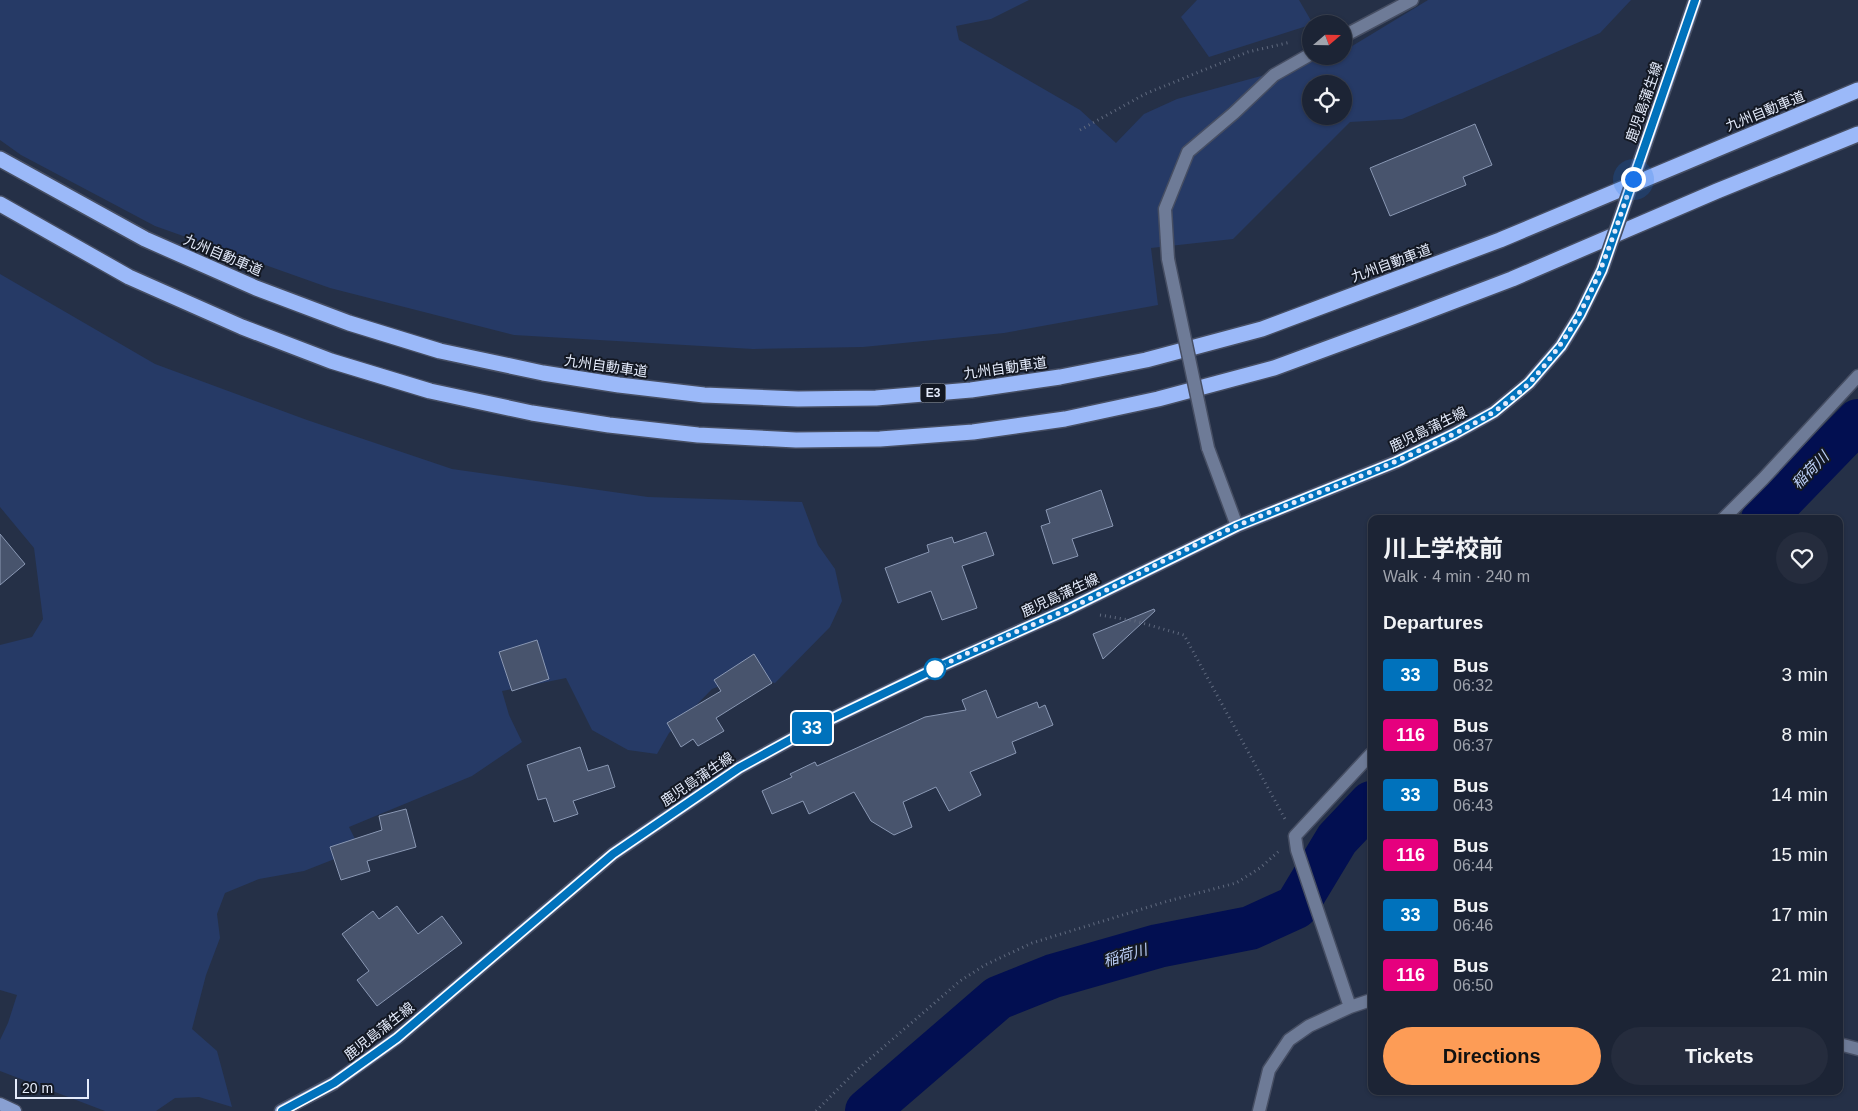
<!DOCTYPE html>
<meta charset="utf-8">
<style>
:root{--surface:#1c2435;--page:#252c3d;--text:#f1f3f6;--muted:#a0a4ad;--line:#3a4150;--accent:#fd9c56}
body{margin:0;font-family:Helvetica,"Noto Sans JP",sans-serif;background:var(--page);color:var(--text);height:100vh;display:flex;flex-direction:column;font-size:19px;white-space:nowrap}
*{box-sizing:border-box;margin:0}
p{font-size:16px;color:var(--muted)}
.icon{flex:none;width:28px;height:28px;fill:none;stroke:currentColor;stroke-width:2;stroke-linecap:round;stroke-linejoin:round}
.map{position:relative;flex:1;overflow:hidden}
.sheet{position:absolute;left:1368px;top:515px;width:475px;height:580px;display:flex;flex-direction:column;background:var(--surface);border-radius:10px;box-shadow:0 1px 4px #0004,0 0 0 1px var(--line)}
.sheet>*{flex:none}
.badge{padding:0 10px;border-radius:4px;font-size:18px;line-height:32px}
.needle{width:32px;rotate:70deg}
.controls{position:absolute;left:1302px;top:15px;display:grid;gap:10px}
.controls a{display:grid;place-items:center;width:50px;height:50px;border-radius:50%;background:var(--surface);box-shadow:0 1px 4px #0004,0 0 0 1px var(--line);font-size:25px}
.scale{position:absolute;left:15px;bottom:12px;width:74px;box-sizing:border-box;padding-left:5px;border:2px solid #e4ebfb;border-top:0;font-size:14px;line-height:18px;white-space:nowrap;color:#e4ebfb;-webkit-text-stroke:4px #131823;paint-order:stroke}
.you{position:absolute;width:25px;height:25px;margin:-12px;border:4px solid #fff;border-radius:50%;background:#1a73e8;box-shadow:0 0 0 8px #1a73e833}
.map>.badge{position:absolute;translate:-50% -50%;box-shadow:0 0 0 2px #fff}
h2{padding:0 15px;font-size:19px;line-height:45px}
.round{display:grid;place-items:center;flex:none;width:52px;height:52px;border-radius:26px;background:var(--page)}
.overview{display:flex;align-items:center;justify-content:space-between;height:85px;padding:0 15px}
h1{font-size:24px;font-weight:700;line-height:38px}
.cta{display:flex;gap:10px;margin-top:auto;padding:10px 15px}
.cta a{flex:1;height:58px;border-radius:30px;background:var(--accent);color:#111;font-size:20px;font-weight:700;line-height:58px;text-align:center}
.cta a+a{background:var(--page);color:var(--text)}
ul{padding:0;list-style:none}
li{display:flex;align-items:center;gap:15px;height:60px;padding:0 15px}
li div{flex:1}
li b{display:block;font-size:19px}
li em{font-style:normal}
li .badge{min-width:55px;font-weight:700;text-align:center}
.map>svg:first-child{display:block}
.green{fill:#263a66;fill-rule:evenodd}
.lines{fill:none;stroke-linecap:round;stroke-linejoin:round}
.river{stroke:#020f51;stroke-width:44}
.building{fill:#48546d;stroke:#8a98b4}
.minor-casing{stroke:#464e63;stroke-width:15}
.major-casing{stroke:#464e63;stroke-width:15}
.highway-casing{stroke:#464e63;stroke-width:18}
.path{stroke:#606a7f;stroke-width:3;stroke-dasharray:1 4;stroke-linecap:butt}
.minor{stroke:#6e7b97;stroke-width:12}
.major{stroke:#89a0d2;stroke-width:12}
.highway{stroke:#9bb9f9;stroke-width:15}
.minor-bridge-casing{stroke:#464e63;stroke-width:15;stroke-linecap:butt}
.major-bridge-casing{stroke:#464e63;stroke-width:15;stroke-linecap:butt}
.minor-bridge{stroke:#6e7b97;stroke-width:12}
.major-bridge{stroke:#89a0d2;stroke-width:12}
.line-casing{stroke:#fff;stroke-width:11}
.line{stroke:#0072bc;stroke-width:8}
.walk{stroke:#e4ebfb;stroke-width:5;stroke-dasharray:0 9}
.stop-dot{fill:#fff;stroke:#0072bc;stroke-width:2.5}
.labels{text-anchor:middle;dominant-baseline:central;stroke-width:4;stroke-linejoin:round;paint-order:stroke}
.shield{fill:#131823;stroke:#a5acba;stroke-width:1}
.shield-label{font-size:12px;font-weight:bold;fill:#e4ebfb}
.street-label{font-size:14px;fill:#e4ebfb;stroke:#131823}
.water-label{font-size:15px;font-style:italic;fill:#bccff7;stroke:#131823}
</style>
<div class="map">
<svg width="1858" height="1111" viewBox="0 0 1858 1111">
<rect width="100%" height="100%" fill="#253047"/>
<!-- green -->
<path class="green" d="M 0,0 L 1029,0 L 991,19 L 956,26 L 959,40 L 1080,110 L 1116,143 L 1144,114 L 1177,99 L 1334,56 L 1344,56 L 1344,51 L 1428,0 L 1631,0 L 1600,33 L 1402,119 L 1350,122 L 1233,239 L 1151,248 L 1158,305 L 1004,333 L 863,347 L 753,349 L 514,335 L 330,288 L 155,226 L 21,155 L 0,140 ZM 1311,84 L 1344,84 L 1344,116 L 1311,116 Z
M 1197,0 L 1299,0 L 1313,24 L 1209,57 L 1181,17 Z
M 0,274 L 155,364 L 307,420 L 452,469 L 648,497 L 802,502 L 818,545 L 835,569 L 842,601 L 830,627 L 775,683 L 749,675 L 712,689 L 669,733 L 657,754 L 628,750 L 592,730 L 566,678 L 502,691 L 509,715 L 522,742 L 472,776 L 349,827 L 360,849 L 304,871 L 259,879 L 225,893 L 217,914 L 220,938 L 206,975 L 192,1029 L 217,1051 L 232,1107 L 199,1097 L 175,1098 L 156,1111 L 105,1111 L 0,1071 L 0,1040 L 8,1023 L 17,995 L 0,990 L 0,645 L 32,637 L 43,619 L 34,548 L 0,507 Z"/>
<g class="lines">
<!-- river -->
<path class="river" d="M 1763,519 L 1858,421
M 867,1111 L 998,998 L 1053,976 L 1158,946 L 1250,928 L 1296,907 L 1337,839 L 1371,803"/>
</g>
<!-- building -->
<path class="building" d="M 1475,124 L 1492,165 L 1463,177 L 1466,185 L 1390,216 L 1370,168 Z
M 1101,490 L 1113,526 L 1072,539 L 1078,556 L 1053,564 L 1041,526 L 1050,523 L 1046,510 Z
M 986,532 L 994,555 L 962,566 L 977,608 L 942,620 L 931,591 L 898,603 L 885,568 L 929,552 L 927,545 L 952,537 L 954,543 Z
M 0,534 L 25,564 L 0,585 Z
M 1154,609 L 1155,611 L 1103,659 L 1093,634 Z
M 537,640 L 549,679 L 512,691 L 499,652 Z
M 754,654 L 772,683 L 716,718 L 724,731 L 698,746 L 693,739 L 681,747 L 667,723 L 721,691 L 714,680 Z
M 986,690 L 997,718 L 1037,702 L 1039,708 L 1045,705 L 1053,725 L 1012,742 L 1016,753 L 970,772 L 981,795 L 949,811 L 936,787 L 903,802 L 912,827 L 894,835 L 871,821 L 854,792 L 809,814 L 803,801 L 772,814 L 762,791 L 792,777 L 790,774 L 815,762 L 817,766 L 925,717 L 966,710 L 962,700 Z
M 580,747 L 588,771 L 608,765 L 615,787 L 573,801 L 578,814 L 554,822 L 546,798 L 538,800 L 527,765 Z
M 406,809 L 416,847 L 367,861 L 370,871 L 341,880 L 330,847 L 382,830 L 379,816 Z
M 397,906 L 418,934 L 442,916 L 462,943 L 377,1006 L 357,980 L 369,971 L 342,934 L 373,911 L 379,919 Z"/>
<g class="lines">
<!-- minor casing -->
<g class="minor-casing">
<path id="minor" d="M 1344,36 L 1412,0
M 1168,259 L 1165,209 L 1188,152 L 1234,113 L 1274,75 L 1311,54
M 1208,448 L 1237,526
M 1723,519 L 1763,479 L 1858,376
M 1350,1007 L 1297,850 L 1295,836 L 1371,754
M 1839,1044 L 1858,1049
M 1259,1111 L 1269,1070 L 1289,1040 L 1309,1026 L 1350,1007 L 1371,1000"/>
</g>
<!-- major casing -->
<g class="major-casing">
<path id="major" d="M 1677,53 L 1695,0
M 0,1104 L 15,1111
M 281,1111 L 334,1083 L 397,1038 L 613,854 L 739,768 L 810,729 L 941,666 L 1066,610 L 1237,526 L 1396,462 L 1454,434 L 1494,412 L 1529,383 L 1561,346"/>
</g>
<!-- highway casing -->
<g class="highway-casing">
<path id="highway" d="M 0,159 L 145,239 L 256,288 L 349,323 L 440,351 L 543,373 L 619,385 L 704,395 L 798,399 L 876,398 L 971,390 L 1060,377 L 1146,360 L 1262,329 L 1500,240 L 1858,90
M 0,204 L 129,277 L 242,327 L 331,361 L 430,391 L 532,413 L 609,425 L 698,435 L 796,440 L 880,439 L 973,432 L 1065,419 L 1158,399 L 1274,368 L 1407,319 L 1512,279 L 1717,191 L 1858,134"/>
</g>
<!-- path -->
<path class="path" d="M 1080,130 L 1145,94 L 1248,52 L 1291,42
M 1100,615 L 1135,621 L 1184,635 L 1285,819
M 816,1111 L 858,1069 L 960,981 L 985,965 L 1032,943 L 1168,901 L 1236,883 L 1260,868 L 1279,851"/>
<!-- minor -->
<use href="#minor" class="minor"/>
<!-- major -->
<use href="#major" class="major"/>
<!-- highway -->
<use href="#highway" class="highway"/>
<!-- minor-bridge casing -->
<g class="minor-bridge-casing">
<path id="minor-bridge" d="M 1168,259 L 1208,448"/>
</g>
<!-- major-bridge casing -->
<g class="major-bridge-casing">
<path id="major-bridge" d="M 1561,346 L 1580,315 L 1602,270 L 1677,53"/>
</g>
<!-- minor-bridge -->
<use href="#minor-bridge" class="minor-bridge"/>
<!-- major-bridge -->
<use href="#major-bridge" class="major-bridge"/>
</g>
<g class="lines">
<!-- line casing -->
<g class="line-casing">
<path id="line" d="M 282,1111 L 334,1083 L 397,1038 L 613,854 L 739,768 L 810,729 L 941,666 L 1066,610 L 1237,526 L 1396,462 L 1454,434 L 1494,412 L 1529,383 L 1561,346 L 1580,315 L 1602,270 L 1695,0"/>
</g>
<!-- line -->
<use href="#line" class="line"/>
<!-- walk -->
<path class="walk" d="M 935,669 C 978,647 1022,630 1066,610 C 1124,583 1180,550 1239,525 C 1302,498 1367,476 1429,446 C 1465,429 1503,411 1531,381 C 1588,319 1606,257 1633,179"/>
</g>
<!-- markers -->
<circle class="stop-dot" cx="935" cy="669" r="10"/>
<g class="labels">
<!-- shield labels -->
<rect class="shield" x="920.5" y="383.5" width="25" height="19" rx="4"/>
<g class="shield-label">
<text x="933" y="393">E3</text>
</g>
<!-- street labels -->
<g class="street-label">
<text transform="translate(1644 102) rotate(-71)">鹿児島蒲生線</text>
<text transform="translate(1765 111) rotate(-22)">九州自動車道</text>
<text transform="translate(223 255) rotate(23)">九州自動車道</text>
<text transform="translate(1391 263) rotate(-20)">九州自動車道</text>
<text transform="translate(606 366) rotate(8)">九州自動車道</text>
<text transform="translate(1005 368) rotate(-8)">九州自動車道</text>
<text transform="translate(1428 429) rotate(-26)">鹿児島蒲生線</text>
<text transform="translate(1060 595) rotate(-25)">鹿児島蒲生線</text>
<text transform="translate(697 779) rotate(-34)">鹿児島蒲生線</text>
<text transform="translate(379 1031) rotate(-38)">鹿児島蒲生線</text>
</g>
<!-- water labels -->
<g class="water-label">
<text transform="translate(1810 470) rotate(-46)">稲荷川</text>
<text transform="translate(1125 955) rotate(-16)">稲荷川</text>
</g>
</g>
</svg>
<div class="controls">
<a><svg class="needle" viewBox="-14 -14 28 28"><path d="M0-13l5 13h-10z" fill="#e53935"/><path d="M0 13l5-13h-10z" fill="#a0a4ad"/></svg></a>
<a><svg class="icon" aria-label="locate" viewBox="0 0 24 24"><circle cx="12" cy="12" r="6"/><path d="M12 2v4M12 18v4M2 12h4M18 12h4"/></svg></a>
</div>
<div class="scale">20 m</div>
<div class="you" style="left:1633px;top:179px"></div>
<b class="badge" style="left:812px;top:728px;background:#0072bc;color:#fff">33</b>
<section class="sheet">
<div class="overview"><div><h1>川上学校前</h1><p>Walk · 4 min · 240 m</p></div><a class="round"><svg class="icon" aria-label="heart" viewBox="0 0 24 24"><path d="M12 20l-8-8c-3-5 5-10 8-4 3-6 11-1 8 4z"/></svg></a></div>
<h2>Departures</h2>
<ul>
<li><span class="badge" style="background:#0072bc;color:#fff">33</span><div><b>Bus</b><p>06:32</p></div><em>3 min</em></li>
<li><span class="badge" style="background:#e6007e;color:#fff">116</span><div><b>Bus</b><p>06:37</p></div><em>8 min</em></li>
<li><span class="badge" style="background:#0072bc;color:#fff">33</span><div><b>Bus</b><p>06:43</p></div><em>14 min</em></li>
<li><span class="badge" style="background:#e6007e;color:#fff">116</span><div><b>Bus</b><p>06:44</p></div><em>15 min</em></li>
<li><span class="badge" style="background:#0072bc;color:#fff">33</span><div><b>Bus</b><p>06:46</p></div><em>17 min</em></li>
<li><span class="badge" style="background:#e6007e;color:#fff">116</span><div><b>Bus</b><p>06:50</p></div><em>21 min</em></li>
</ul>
<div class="cta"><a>Directions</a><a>Tickets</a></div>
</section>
</div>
